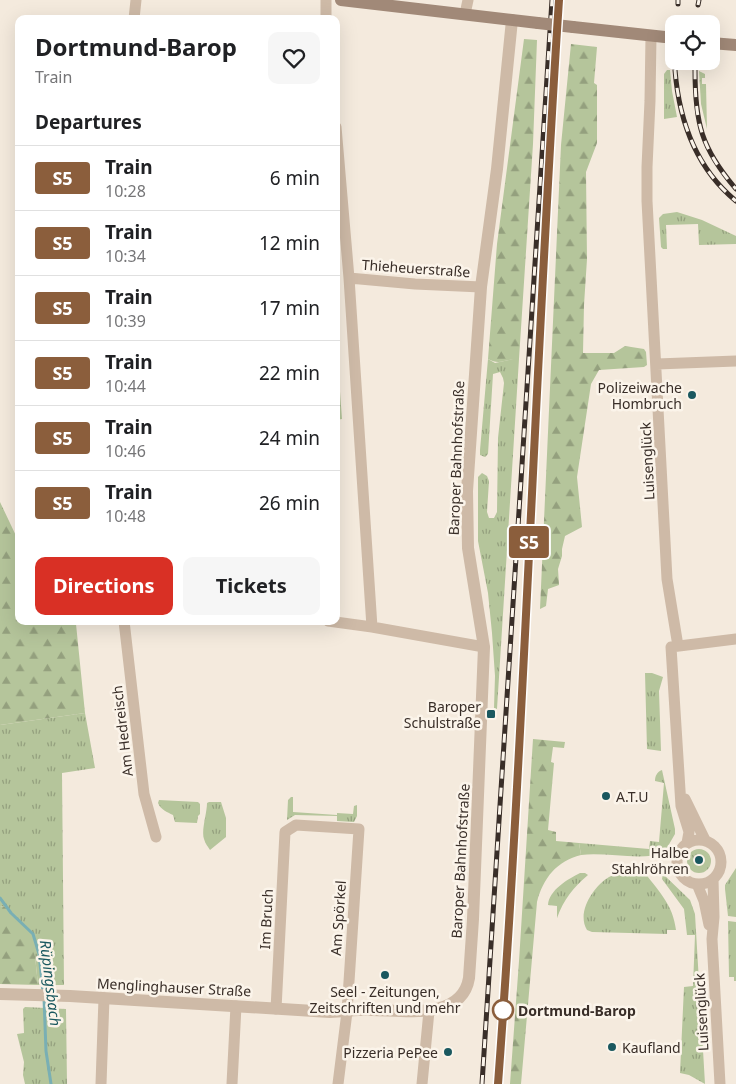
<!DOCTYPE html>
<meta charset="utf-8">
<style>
:root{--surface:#fff;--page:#f6f6f6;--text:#202124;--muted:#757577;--line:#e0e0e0;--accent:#d93025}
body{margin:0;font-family:"Noto Sans",sans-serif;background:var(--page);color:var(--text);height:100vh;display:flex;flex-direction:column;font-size:19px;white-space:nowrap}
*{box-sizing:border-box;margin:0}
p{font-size:16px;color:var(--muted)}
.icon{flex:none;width:28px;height:28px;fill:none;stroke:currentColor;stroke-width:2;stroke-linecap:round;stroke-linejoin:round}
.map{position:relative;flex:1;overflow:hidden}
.drawer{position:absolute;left:15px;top:15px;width:325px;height:610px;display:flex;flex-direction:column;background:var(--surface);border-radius:10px;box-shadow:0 5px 20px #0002}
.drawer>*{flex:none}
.badge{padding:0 10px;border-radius:4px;font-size:18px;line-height:32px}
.buttons{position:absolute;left:665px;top:15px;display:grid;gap:10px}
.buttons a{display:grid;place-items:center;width:55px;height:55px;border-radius:10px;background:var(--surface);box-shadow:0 5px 20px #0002;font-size:25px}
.map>.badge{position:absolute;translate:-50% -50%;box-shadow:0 0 0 2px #fff}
h2{padding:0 20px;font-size:19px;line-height:45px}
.round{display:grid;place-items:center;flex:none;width:52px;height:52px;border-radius:10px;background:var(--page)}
.head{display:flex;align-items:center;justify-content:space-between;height:85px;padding:0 20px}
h1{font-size:24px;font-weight:700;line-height:38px}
.action{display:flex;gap:10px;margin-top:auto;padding:10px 20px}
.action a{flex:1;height:58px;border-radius:10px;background:var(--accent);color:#fff;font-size:20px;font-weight:700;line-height:58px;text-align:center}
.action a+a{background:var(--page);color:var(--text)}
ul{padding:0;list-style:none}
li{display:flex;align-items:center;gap:15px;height:65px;padding:0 20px;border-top:1px solid var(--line)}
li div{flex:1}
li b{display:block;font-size:19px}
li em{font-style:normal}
li .badge{min-width:55px;font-weight:700;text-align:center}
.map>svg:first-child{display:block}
.grass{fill:url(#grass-tufts)}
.forest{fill:url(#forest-firs)}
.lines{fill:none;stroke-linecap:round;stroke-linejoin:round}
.stream{stroke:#79afb4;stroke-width:3}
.minor{stroke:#cebaa7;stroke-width:11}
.tertiary{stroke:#cebaa7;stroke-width:12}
.secondary{stroke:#a18978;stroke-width:12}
.rail-casing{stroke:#392e28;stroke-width:5}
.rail{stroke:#fbf4ea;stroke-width:3;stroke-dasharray:9;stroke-linecap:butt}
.secondary-bridge{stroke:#a18978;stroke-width:12}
.line-casing{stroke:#fff;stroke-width:11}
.line{stroke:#8b5e3c;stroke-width:8}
.poi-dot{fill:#1a585f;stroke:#fbf4ea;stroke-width:2}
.stop-dot{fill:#fff;stroke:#8b5e3c;stroke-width:2.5}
.labels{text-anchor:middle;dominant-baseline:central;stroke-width:5;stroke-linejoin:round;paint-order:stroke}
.street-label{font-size:14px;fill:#392e28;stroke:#fbf4ea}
.poi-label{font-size:14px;fill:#392e28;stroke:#fbf4ea;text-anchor:end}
.stop-label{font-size:14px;font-weight:bold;fill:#392e28;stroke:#fbf4ea;text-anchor:start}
.water-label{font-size:15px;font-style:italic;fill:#1a585f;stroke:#fbf4ea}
</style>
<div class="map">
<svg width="736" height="1084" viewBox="0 0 736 1084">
<defs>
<pattern id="grass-tufts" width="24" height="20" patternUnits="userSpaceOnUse" patternTransform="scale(1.25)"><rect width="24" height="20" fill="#b5c59b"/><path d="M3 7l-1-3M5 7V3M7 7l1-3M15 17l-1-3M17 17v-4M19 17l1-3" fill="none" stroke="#94a07e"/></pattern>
<pattern id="forest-firs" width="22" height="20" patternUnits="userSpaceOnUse" patternTransform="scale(1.25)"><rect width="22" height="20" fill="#b5c59b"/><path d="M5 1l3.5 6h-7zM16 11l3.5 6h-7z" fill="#94a07e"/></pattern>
</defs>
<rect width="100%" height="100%" fill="#f4eadd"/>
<!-- grass -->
<path class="grass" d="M 667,70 L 670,70 L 672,91 L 677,117 L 664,119 L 664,74 Z
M 699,71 L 705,74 L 705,78 L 702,78 L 702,84 L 706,84 L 707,129 L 701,104 Z
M 677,212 L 702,220 L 736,236 L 736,244 L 699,245 L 698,224 L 666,225 L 667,249 L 663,249 L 661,247 L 659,218 L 663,214 Z
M 488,359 L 495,363 L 513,359 L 519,359 L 497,709 L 494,708 L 495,676 L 492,633 L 488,593 L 478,541 L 478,477 L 482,473 L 487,476 L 489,481 L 487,512 L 489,518 L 494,518 L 497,512 L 498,438 L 504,383 L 503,378 L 500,372 L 493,374 L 488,454 L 485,457 L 480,455 L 480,450 Z
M 336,364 L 338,364 L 342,419 L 336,420 Z
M 645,673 L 652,673 L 663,677 L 659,691 L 661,751 L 647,749 Z
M 85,713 L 95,768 L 62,773 L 64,985 L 38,985 L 35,956 L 5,907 L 0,906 L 0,725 Z
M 662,770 L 675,829 L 675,834 L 664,853 C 641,861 607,852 581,855 L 579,843 L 649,849 L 650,841 L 659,842 L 664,783 L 655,781 C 655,776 657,772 662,770 Z
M 291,797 L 293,797 L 293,812 L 337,815 L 337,813 L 353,814 L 354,806 L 357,805 L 357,816 L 354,822 L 337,821 L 337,816 L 295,815 L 287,820 L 288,800 Z
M 159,800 L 198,802 L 200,804 L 200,814 L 198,816 L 197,823 L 175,822 L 173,815 C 167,812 161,810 158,803 Z
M 209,802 L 221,802 L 226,818 L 226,837 L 210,850 C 208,847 205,843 204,839 C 201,831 207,813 207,803 Z
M687 861a12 12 0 1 1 24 0a12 12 0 1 1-24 0Z
M 736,868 L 736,917 L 728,916 L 725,889 L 725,885 Z
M 628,872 L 645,873 C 660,893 673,905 676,930 L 667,930 L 667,934 L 592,932 L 587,930 C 576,912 594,886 609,877 C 615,874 622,873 628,872 Z
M 580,873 L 585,873 L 588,875 C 573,888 564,899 557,918 L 557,906 L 548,905 C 549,890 568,879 580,873 Z
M 663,874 L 690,900 L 695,914 L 705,1084 L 689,1075 L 680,1073 L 684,987 L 693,986 L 695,935 L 687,935 L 684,909 L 662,879 Z
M 728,921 L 736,922 L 736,981 L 734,981 L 734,977 L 729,977 Z
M 25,1007 L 66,1009 L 67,1084 L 25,1084 L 23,1075 L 24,1062 L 17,1034 L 24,1033 L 23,1009 Z"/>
<!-- forest -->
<path class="forest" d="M 524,39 L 537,40 L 533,144 L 519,359 C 508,358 500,366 488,359 L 497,244 Z
M 571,44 L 597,47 L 594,83 L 597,85 L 597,143 L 586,172 L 587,259 L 584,305 L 583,353 L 614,353 L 625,346 L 644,349 L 646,352 L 647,365 L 644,367 L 599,370 L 591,384 L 577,477 L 582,527 L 565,536 L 562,549 L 562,556 L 558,569 L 559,585 L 548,589 L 546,606 L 540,609 L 561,145 Z
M 0,502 L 19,542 L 19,621 L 57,621 L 59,625 L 76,624 L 85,713 L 0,725 Z
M 533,739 L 565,742 L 564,748 L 553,747 L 551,762 L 554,763 L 548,830 L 556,832 L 556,841 L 579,843 L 581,855 C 557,861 543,878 537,902 L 521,1084 L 510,1084 L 519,961 Z
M 0,906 L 5,907 L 27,937 L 35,956 L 38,985 L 0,984 Z"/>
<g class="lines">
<!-- stream -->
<path class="stream" d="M 0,898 L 11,913 L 33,934 L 39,954 L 43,992
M 44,998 L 46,1051 L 51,1084"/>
<!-- minor -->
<path class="minor" d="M 326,0 L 326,19
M 465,14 L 468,0
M 134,19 L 136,0
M 651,36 L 650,101 L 647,167 L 647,201 L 667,579 L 678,646
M 336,127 L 349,278 L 372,627
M 349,278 L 415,284 L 481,287
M 657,364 L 736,361
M 124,621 L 144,794 L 156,837
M 328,621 L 372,627 L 484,647
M 685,799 L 705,840
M677 862a22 22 0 1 1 44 0a22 22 0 1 1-44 0Z
M 687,843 L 689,832 L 681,806 L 671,647 L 736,639
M 713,879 L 714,917 L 712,939 L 720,1084
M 697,884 L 704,901 L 709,925
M 276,1009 L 285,832 L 296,825 L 359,829 L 347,1012 L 338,1084
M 101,1084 L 104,998
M 232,1084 L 236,1006
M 422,1084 L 429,1011"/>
<!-- tertiary -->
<path class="tertiary" d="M 0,994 L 70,996 L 330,1012 C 344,1012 358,1009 372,1010 C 403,1010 462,1021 469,978 L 473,919 L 484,647 L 468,548 L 467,491 L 481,287 L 497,169 L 512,20"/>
<!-- secondary -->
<path class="secondary" d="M 341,0 L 538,23
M 573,27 L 674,38
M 711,43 L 736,45"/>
<!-- rail casing -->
<g class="rail-casing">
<path id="rail" d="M 678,4 L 678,0
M 698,5 L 699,0
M 675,70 C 679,120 696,168 736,201
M 695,70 C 695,123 701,148 736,189
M 482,1084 L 552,0
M 498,1084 L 518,764 L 543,248"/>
</g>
<!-- rail -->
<use href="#rail" class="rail"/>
<!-- secondary-bridge -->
<path class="secondary-bridge" d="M 538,23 L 573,27"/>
</g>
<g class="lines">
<!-- line casing -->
<g class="line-casing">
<path id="line" d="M 498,1084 C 525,723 535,361 559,0"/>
</g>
<!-- line -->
<use href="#line" class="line"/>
</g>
<!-- markers -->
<g class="poi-dot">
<circle cx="692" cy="395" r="5"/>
<rect x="486" y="709" width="10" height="10" rx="2.5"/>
<circle cx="606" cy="796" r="5"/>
<circle cx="699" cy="860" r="5"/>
<circle cx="385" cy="975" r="5"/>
<circle cx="612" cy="1047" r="5"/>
<circle cx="448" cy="1052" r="5"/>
</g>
<circle class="stop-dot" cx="503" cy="1010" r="10"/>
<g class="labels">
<!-- street labels -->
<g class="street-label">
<text transform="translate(416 268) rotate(4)">Thieheuerstraße</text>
<text transform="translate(456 458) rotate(-88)">Baroper Bahnhofstraße</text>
<text transform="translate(647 461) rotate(-93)">Luisenglück</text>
<text transform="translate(122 731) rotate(-97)">Am Hedreisch</text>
<text transform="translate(460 861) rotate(-87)">Baroper Bahnhofstraße</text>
<text transform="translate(338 918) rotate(-86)">Am Spörkel</text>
<text transform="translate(266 919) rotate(-87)">Im Bruch</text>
<text transform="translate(174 987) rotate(3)">Menglinghauser Straße</text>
<text transform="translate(701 1012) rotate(-93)">Luisenglück</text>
</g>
<!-- poi labels -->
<g class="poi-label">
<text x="682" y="387">Polizeiwache<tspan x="682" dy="16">Hombruch</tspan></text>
<text x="481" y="706">Baroper<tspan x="481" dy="16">Schulstraße</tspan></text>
<text x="616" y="796" text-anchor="start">A.T.U</text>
<text x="689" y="852">Halbe<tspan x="689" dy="16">Stahlröhren</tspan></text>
<text x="385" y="991" text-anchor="middle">Seel - Zeitungen,<tspan x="385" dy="16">Zeitschriften und mehr</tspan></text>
<text x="622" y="1047" text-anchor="start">Kaufland</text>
<text x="438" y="1052">Pizzeria PePee</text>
</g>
<!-- stop labels -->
<g class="stop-label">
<text x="518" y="1010">Dortmund-Barop</text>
</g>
<!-- water labels -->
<g class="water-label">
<text transform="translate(51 983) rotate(83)">Rüpingsbach</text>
</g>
</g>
</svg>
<div class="buttons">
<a><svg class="icon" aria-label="locate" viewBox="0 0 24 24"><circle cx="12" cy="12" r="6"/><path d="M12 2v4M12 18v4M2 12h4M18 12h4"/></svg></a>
</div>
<b class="badge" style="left:529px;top:542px;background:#8b5e3c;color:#fff">S5</b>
<section class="drawer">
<div class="head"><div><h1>Dortmund-Barop</h1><p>Train</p></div><a class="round"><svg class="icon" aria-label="heart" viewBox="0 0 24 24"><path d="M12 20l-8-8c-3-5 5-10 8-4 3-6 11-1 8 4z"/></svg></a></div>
<h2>Departures</h2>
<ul>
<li><span class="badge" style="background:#8b5e3c;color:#fff">S5</span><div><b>Train</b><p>10:28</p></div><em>6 min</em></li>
<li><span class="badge" style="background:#8b5e3c;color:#fff">S5</span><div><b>Train</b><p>10:34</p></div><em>12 min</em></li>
<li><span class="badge" style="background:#8b5e3c;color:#fff">S5</span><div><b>Train</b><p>10:39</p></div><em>17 min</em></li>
<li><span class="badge" style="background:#8b5e3c;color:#fff">S5</span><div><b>Train</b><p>10:44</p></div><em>22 min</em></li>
<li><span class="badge" style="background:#8b5e3c;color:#fff">S5</span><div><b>Train</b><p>10:46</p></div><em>24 min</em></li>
<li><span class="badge" style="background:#8b5e3c;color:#fff">S5</span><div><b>Train</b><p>10:48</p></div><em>26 min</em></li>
</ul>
<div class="action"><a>Directions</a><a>Tickets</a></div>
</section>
</div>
